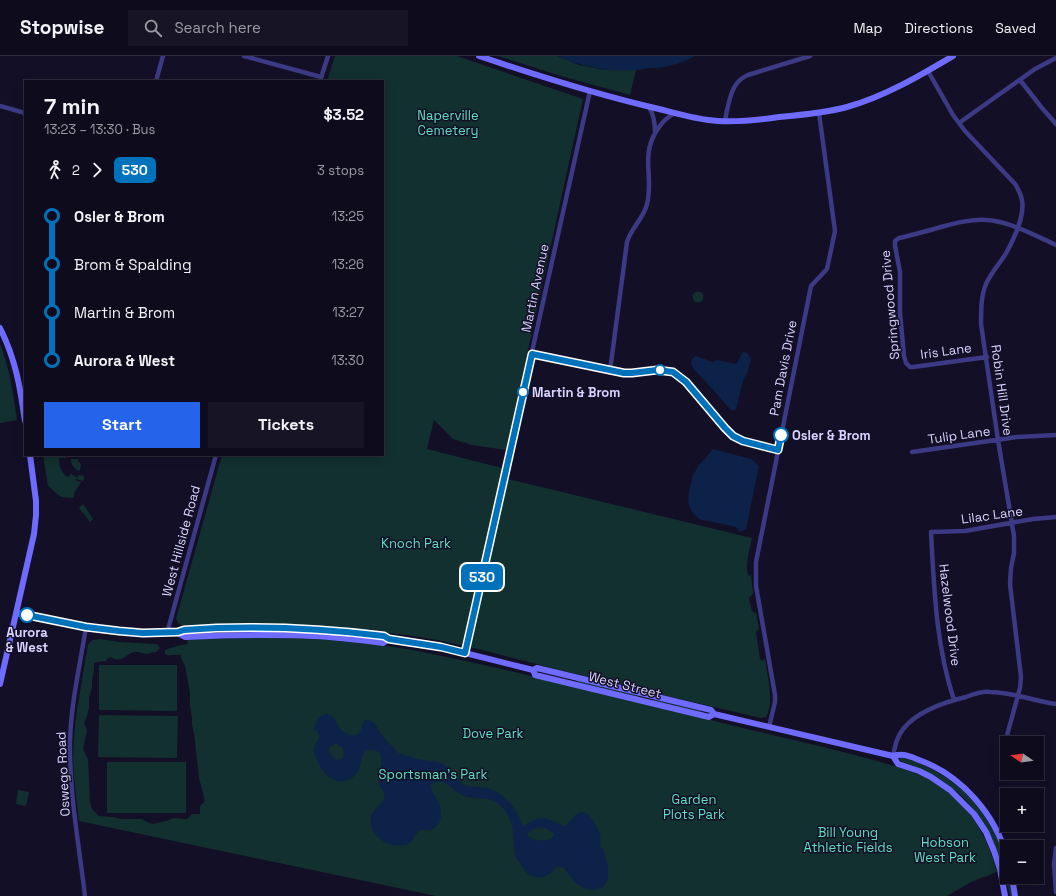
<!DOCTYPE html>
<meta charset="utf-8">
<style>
:root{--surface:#0e0b1c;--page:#171425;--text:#f1f3f6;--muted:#9b9ba3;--line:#2e2b3b;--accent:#2563eb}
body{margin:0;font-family:"Space Grotesk",sans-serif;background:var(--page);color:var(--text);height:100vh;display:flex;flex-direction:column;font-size:15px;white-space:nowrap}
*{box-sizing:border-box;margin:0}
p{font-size:13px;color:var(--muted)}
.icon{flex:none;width:22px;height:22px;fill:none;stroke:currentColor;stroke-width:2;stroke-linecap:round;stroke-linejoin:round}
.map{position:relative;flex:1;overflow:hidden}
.details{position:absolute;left:24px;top:24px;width:360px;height:376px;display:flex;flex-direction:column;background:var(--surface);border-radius:0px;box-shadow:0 2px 10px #0003,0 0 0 1px var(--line)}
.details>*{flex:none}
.badge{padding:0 8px;border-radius:6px;font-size:14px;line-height:26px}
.needle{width:26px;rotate:283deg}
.tools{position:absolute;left:1000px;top:680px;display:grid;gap:8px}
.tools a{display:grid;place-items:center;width:44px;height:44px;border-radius:0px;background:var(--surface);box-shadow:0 2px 10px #0003,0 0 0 1px var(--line);font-size:20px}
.map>.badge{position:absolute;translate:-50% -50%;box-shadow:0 0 0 2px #fff}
.legs{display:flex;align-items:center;gap:6px;height:44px;padding:0 20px;font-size:13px}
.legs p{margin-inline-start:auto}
.summary{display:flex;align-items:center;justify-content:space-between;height:68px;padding:0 20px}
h1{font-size:22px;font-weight:600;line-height:30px}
.action{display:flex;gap:8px;margin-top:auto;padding:8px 20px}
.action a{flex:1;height:46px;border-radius:0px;background:var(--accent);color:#fff;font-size:16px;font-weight:600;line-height:46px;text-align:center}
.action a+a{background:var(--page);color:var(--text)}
ul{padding:0 20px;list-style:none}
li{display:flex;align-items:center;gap:14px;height:48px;font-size:15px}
li i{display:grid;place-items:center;width:6px;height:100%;margin:0 5px;background:currentColor}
li i::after{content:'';width:10px;height:10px;margin:-5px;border:3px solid;border-radius:50%;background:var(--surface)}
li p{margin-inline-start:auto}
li:first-child i{background:linear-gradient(#0000 50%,currentColor 0)}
li:last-child i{background:linear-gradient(currentColor 50%,#0000 0)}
header{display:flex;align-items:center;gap:24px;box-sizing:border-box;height:56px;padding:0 20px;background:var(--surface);border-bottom:1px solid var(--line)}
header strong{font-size:19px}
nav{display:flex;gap:22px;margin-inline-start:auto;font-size:14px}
.search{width:280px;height:36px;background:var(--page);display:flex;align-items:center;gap:10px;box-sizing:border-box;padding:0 14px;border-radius:0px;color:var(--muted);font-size:15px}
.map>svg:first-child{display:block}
.green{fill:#12302f}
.water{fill:#0c2248;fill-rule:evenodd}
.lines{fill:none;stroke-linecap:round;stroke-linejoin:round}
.street{stroke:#3d3a85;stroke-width:4.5}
.secondary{stroke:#6f6bff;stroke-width:6}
.line-1-casing{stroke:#fff;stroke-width:9}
.line-1{stroke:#0072bc;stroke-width:6}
.stop-1-dot{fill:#fff;stroke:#0072bc;stroke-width:2}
.labels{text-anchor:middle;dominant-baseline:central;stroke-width:3;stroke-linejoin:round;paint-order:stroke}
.park-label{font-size:13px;fill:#5fe0c0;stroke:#130f26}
.street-label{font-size:13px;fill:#d9d4ff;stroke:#130f26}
.stop-label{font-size:13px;font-weight:bold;fill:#d9d4ff;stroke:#130f26;text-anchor:start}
</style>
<header>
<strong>Stopwise</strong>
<div class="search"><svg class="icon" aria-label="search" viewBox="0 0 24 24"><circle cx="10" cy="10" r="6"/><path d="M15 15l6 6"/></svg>Search here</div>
<nav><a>Map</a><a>Directions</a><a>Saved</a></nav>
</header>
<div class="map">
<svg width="1056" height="840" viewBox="0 0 1056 840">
<rect width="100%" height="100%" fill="#130f26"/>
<!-- green -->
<path class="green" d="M 335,0 L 457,0 L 583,43 L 506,394 L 472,389 L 453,383 L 434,364 L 427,393 L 510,414 L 508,423 L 752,482 C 750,491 744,513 749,520 L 751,519 L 753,536 L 753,538 L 749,542 L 752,555 L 755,557 L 756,556 L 759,573 L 756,576 L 760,603 L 762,605 L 765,603 C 767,619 775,647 766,661 L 761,662 L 595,623 L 478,593 L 437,584 L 407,579 L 320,570 L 243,568 L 187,570 C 181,570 179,569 176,563 L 222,399 L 383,399 L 383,25 L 327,25 Z
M 498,0 L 557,0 L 579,9 L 599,13 L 612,14 L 636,14 L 630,39 L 561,20 Z
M692.5 241a5.5 5.5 0 1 1 11 0a5.5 5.5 0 1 1-11 0Z
M 0,288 C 10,314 13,337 17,364 L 0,367 Z
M 43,399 L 59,399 L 59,401 L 60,399 L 67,399 L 66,402 L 59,402 C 59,411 62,419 71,423 L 68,421 L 71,418 L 78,422 L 78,419 L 84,420 L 84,423 L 83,425 L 76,423 L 75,424 L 81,426 L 74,437 L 74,441 L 72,442 L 61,441 L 48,430 Z
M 71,403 L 78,403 L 79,406 L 81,408 L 80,415 C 74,413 71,409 71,403 Z
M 83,448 L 93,463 L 90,466 L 79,452 Z
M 292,574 L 339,577 L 384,583 L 383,584 L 301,577 L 262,576 L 235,576 L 231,575 Z
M 247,582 C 284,582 321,582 358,587 C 381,589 404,592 427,597 C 469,605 510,615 551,625 C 618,641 684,657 751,674 C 789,683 828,692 866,702 C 891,709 917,715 939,729 C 971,750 987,780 997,816 L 971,826 L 947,840 L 436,840 L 79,765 L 74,722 L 73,702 L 74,680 L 77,654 L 88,588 L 93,584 L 100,583 L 120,586 L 155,588 L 158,589 L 160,592 L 156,596 C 153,596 150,597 147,598 C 142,598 138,595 134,596 C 124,599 122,608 111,601 L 108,602 L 106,605 L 98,606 L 94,607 L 94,613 L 92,625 L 92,632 L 89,642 L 89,652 L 87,660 L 84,667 L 87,674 L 83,693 L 88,703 L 90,746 L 92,753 L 99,760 L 113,761 L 121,763 L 142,763 L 147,766 L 153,768 L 169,764 L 173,762 L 187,763 L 192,758 L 200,758 L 200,750 L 205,745 L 199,722 L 194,677 L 192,669 L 192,662 L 190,650 L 190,637 L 187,621 L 185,610 L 181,602 L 181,599 C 176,598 171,600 166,599 L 165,597 L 165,594 C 169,592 183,588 188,588 L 187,583 Z
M 99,609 L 177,609 L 177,655 L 99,654 Z
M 577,624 L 640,640 L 637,641 L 578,626 L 576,625 Z
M 655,643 L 702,655 L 701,656 L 656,645 L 655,645 Z
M 99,659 L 178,660 L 177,702 L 98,701 Z
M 898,700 C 941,713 971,734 993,774 C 1001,788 1007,804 1007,821 L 1009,821 L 1012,840 L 1010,840 C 999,797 988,760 952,732 C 938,721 923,713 906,707 C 902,706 899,705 898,700 Z
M 107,706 L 186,706 L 186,757 L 107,757 Z
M 18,734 L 29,736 L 26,750 L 16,748 Z"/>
<!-- water -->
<path class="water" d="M 557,0 L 695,0 C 684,6 669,11 657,12 C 654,12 651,12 648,12 C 643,13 639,14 635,14 C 608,16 582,11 557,0 Z
M 743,296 L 747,297 L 751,303 L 747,318 L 744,322 L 736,353 L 733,355 L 731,354 L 693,312 C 690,306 690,303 696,300 L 713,306 L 717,304 L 736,308 C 739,304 740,300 743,296 Z
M 713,393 L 751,403 L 759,410 L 746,473 L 740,476 L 736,471 L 699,463 L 692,456 L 688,446 L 689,434 L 693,419 L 699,409 Z
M 327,658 C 330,659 333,660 335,663 C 336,665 337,669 339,671 C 343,676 352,683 358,678 C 362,674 362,669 365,664 L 372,665 L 376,669 L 381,678 L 398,697 L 402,698 L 417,703 L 439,706 L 451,713 L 462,728 L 466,730 L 487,732 L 498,736 L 511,748 L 516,755 L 523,770 C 533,764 541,759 553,765 C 557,766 560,769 564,770 C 572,768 574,753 586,757 C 590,758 600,775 600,779 C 601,782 600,785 600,788 C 601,793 601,790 603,794 C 606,799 609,814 608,820 C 606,837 588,837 577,828 C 572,824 568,817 564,812 L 558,810 C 553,814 549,820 543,821 C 538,822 529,820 526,816 C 524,814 523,811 521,808 C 518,805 516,802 515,798 C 514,794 514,790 514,786 C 513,772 511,759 500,749 C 489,738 472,746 460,738 C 450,732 444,720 431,728 C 431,737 435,738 438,745 C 444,756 442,771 429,774 C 427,775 422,774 420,774 C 414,778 414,786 408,788 C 391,794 369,782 371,762 C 372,752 383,749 384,742 C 386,736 380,733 379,728 C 377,716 384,710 380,697 C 374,692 370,693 364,696 C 361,702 360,713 357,717 C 343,734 325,723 318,706 C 316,701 313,697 314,692 C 315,688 318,684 320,680 L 317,675 L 313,674 L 319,661 ZM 335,688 L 337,688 L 343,692 L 344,698 L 342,703 L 336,704 C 332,700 328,697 329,692 ZM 545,772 L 553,777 L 554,779 L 551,783 C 543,785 534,786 527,779 C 529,772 539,772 545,772 Z"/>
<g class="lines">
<!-- street -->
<path class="street" d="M 244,0 L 321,21
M 928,15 L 953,59 L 965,75 L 1016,129 C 1018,134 1021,138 1022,144 C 1025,160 1013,185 1005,199 C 999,208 991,217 986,228 C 981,240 981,254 981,268 L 998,384 L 1014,480 L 1014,497 L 1011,512 L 1010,528 L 1021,621 L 1020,632 L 1003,694
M 1020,24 L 1042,52 L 1056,68
M 156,25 L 163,0
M 320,25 L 328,0
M 0,50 L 25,57
M 649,51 C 654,59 655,66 655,76
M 725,65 C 726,59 727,53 729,46 C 732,34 736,24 748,19 L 810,0
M 959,67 L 1035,13 L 1056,2
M 531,298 L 624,317 L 632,317 L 657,314 L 673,316 L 686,326 L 725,372 L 733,380 L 743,385 L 778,394
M 987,301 L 913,311 L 910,311 L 906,307 L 904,300 L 900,257 L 900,216 L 895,190 L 895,185 L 899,182 C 913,179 927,175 941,171 C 956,167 971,163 987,164 C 1011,166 1034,179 1056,189
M 610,315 L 627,186 C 631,172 644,162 647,148 C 654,121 640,100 657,74 C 662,66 667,61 675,57
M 912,396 L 1017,381 L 1056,379
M 167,577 L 216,399
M 465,597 L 590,35
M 954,644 C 936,590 934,532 931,476 L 965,475 L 1033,463 L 1056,461
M 769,671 L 775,646 L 775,639 L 756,530 L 756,506 L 811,230 L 827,213 L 835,175 L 819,57
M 893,700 C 895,690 897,680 904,672 C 918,655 945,646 966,641 C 974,638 982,635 990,636 C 1012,636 1034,645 1056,648
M 1056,792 L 1054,808 L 1056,836
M 85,840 C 79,789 69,736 70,685 C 71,647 80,609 86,571"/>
<!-- secondary -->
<path class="secondary" d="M 479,0 C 538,20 598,39 659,53 C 678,58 698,64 718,65 C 738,66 759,64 779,61 C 802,59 825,57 847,51 C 884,41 921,19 953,0
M 0,272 C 16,304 20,331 25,365
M 16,557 L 73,568 L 110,574 L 143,577 L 178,577 L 184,574 L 195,573 L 269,572 L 312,573 L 384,580 L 389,583 L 441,591 L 533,614 L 537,612 L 711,654 L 714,658
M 178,577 L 185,581 C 228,579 270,578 313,580 C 337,581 360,584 383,587 L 389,583
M 533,614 L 535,619 L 709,661 L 714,658 L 893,700 C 904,697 909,700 919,704 C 961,719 995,758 1007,801
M 0,628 L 34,478 L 36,459 L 36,445 L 30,399
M 893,700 L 898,708 L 919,715 L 931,721 L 950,734 L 974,758 L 986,776 L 994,795 L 1000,813 L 1005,840
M 1012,821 L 1015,840"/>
</g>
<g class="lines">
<!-- line-1 casing -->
<g class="line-1-casing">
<path id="line-1" d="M 27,559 L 86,571 L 119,575 L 143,577 L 178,576 L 184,574 C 251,569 317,572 384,580 L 389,583 L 441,591 L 465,597 L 532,298 L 624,317 L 632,317 L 657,314 L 673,316 L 686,326 L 725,372 L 733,380 L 743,385 L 778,394 L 781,379"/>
</g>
<!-- line-1 -->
<use href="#line-1" class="line-1"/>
</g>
<!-- markers -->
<g class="stop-1-dot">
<circle cx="660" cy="314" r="5"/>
<circle cx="523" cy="336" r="5"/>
<circle cx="781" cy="379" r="7"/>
<circle cx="27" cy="559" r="7"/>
</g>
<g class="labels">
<!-- park labels -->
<g class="park-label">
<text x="448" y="59">Naperville<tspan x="448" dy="15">Cemetery</tspan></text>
<text x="416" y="487">Knoch Park</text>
<text x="493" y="677">Dove Park</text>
<text x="433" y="718">Sportsman's Park</text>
<text x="694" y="743">Garden<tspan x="694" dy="15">Plots Park</tspan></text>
<text x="848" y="776">Bill Young<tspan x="848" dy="15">Athletic Fields</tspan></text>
<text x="945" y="786">Hobson<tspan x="945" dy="15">West Park</tspan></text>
</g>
<!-- street labels -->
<g class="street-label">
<text transform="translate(535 232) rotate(-78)">Martin Avenue</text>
<text transform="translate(890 249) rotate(-95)">Springwood Drive</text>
<text transform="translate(946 295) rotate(-8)">Iris Lane</text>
<text transform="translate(783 312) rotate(-79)">Pam Davis Drive</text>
<text transform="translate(1002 334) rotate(82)">Robin Hill Drive</text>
<text transform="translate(959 379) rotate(-8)">Tulip Lane</text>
<text transform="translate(992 459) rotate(-8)">Lilac Lane</text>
<text transform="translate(181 485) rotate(-75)">West Hillside Road</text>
<text transform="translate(950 559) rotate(83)">Hazelwood Drive</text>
<text transform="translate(625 629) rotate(14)">West Street</text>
<text transform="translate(63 718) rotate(-93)">Oswego Road</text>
</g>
<!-- stop labels -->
<g class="stop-label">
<text x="532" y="336">Martin &amp; Brom</text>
<text x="792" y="379">Osler &amp; Brom</text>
<text x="27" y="576" text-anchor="middle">Aurora<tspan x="27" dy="15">&amp; West</tspan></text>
</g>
</g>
</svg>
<div class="tools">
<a><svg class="needle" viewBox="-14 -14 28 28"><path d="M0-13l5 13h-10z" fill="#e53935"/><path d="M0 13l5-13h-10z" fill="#9b9ba3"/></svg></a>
<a>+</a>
<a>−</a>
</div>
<b class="badge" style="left:482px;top:521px;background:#0072bc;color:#fff">530</b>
<section class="details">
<div class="summary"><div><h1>7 min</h1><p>13:23 – 13:30 · Bus</p></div><b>$3.52</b></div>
<div class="legs"><svg class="icon" aria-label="walk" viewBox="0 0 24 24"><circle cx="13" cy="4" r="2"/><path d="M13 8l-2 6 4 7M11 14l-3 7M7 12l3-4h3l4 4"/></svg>2<svg class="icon" aria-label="forward" viewBox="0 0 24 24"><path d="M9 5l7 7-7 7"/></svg><b class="badge" style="background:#0072bc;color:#fff">530</b><p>3 stops</p></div>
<ul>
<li><i style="color:#0072bc"></i><b>Osler &amp; Brom</b><p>13:25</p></li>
<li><i style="color:#0072bc"></i><span>Brom &amp; Spalding</span><p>13:26</p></li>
<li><i style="color:#0072bc"></i><span>Martin &amp; Brom</span><p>13:27</p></li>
<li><i style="color:#0072bc"></i><b>Aurora &amp; West</b><p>13:30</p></li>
</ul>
<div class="action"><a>Start</a><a>Tickets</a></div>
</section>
</div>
